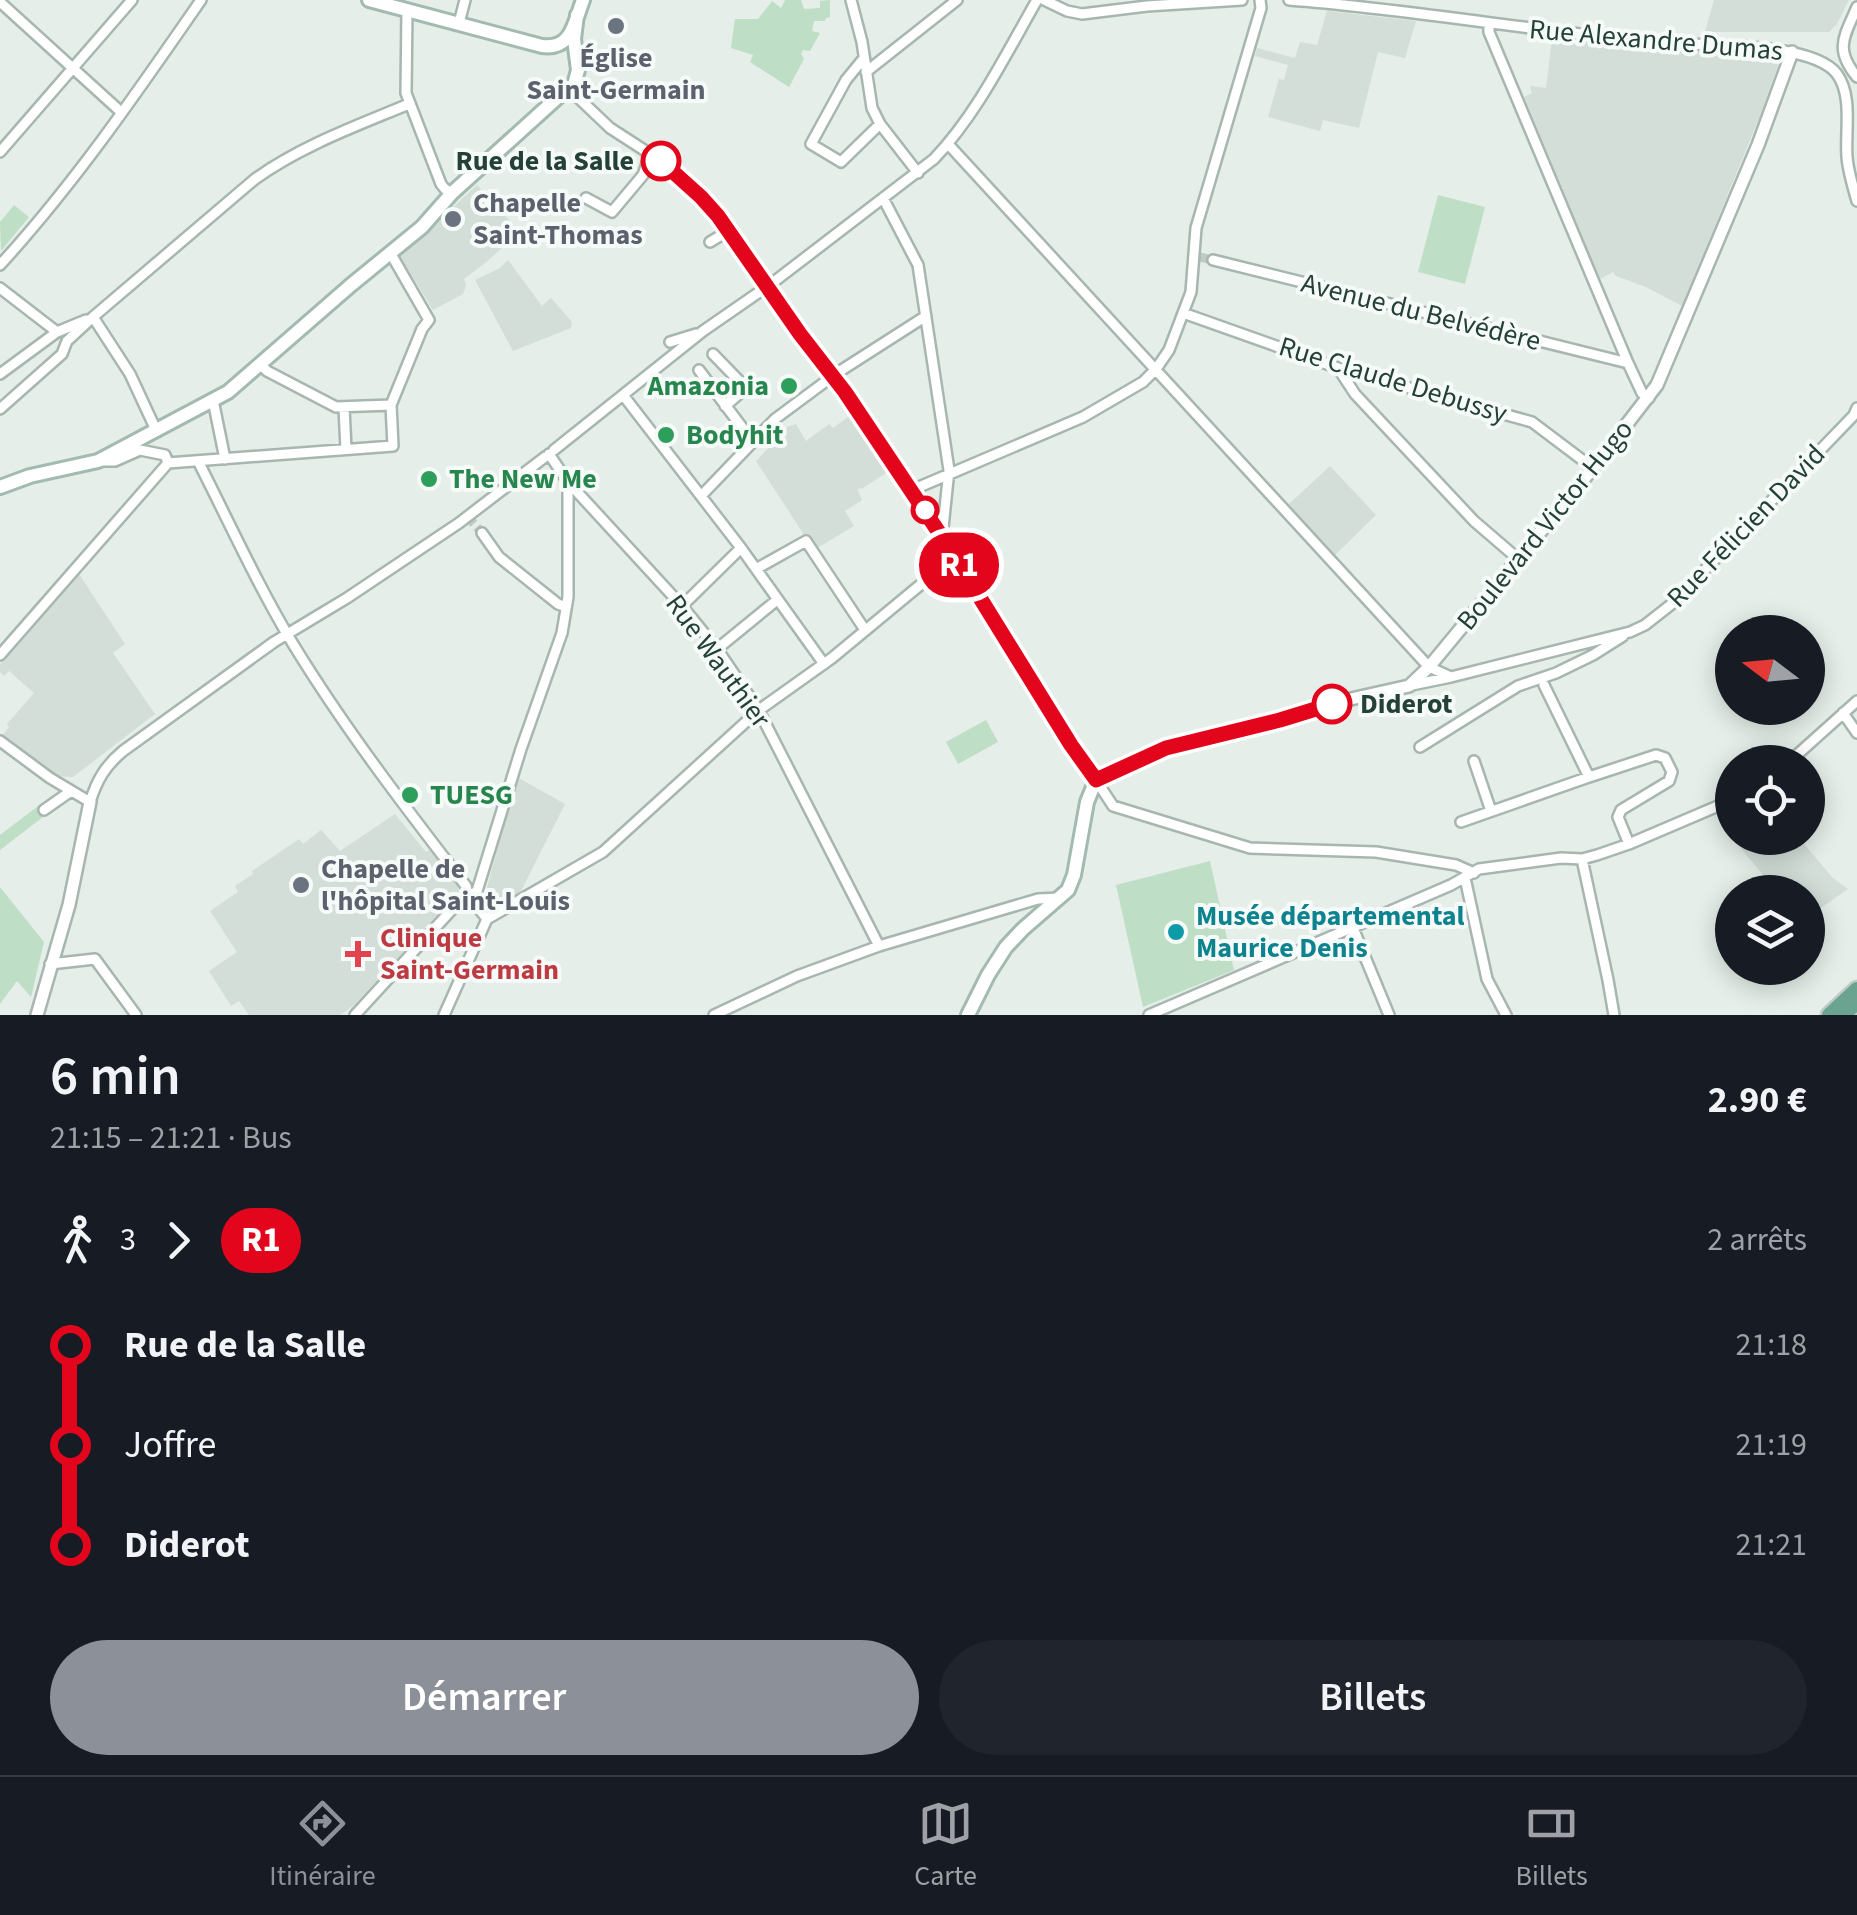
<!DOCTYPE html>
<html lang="fr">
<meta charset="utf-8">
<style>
:root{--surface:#171b24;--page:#20242c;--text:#f1f3f6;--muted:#9ea1a6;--line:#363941;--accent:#8c9099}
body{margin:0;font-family:"Source Sans 3",sans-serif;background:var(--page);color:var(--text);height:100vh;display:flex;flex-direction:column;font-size:38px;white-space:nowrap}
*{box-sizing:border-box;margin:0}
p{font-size:32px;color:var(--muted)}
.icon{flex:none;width:55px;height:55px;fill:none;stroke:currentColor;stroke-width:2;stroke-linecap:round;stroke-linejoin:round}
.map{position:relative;height:1015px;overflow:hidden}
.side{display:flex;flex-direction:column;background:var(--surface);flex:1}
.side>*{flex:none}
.badge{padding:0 20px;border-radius:32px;font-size:35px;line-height:65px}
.needle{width:65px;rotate:286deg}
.fabs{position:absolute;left:1715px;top:615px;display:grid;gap:20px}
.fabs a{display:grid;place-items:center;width:110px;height:110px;border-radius:50%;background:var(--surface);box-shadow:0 5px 25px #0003;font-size:50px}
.map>.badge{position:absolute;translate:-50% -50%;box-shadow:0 0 0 5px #fff}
.legs{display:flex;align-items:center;gap:15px;height:110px;padding:0 50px;font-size:32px}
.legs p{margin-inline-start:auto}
.head{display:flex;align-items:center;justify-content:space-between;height:170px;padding:0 50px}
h1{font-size:55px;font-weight:600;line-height:75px}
.primary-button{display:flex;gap:20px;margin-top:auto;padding:20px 50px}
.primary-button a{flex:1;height:115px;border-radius:60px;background:var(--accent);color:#fff;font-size:40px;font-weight:600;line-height:115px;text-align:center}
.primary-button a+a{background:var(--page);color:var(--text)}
ul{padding:0 50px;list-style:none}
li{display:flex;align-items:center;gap:35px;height:100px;font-size:38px}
li i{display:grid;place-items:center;width:15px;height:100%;margin:0 12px;background:currentColor}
li i::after{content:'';width:25px;height:25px;margin:-12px;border:8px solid;border-radius:50%;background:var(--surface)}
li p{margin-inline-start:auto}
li:first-child i{background:linear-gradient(#0000 50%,currentColor 0)}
li:last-child i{background:linear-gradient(currentColor 50%,#0000 0)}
.tabs{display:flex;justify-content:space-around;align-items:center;height:140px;border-top:2px solid var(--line);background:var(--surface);font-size:28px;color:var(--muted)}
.tabs a{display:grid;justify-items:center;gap:5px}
.tabs .on{color:var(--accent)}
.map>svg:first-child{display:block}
.built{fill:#d3ded8}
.green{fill:#bedfc5}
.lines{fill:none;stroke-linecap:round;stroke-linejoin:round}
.minor-tunnel{stroke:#becbc5;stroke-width:9;stroke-dasharray:9 4.5;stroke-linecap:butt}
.minor-casing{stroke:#a7b7b0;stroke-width:14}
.tertiary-casing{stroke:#a7b7b0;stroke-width:16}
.secondary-casing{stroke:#a3bab1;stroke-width:18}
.primary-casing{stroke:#c2cac7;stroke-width:19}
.minor{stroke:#fff;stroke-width:9}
.tertiary{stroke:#fff;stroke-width:11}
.secondary{stroke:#fff;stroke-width:12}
.primary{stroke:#6aa491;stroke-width:14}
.line-1-casing{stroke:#fff;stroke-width:22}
.line-1{stroke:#e3051c;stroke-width:15}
.worship-dot{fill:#6b7280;stroke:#f6faf8;stroke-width:4}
.stop-1-dot{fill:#fff;stroke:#e3051c;stroke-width:5}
.leisure-dot{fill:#2e9e5b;stroke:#f6faf8;stroke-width:4}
.culture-dot{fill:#0f9aa8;stroke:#f6faf8;stroke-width:4}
.health-dot{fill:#e0444e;stroke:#f6faf8;stroke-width:4}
.labels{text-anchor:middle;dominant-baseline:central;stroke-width:8;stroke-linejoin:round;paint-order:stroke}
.street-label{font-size:28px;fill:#244137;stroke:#f6faf8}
.worship-label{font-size:28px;font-weight:bold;fill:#5b616d;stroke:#f6faf8;text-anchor:start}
.stop-label{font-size:28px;font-weight:bold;fill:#244137;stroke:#f6faf8;text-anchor:end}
.leisure-label{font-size:28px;font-weight:bold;fill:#27864d;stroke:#f6faf8;text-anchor:start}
.culture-label{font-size:28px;font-weight:bold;fill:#0d838f;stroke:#f6faf8;text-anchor:start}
.health-label{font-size:28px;font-weight:bold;fill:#be3a42;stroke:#f6faf8;text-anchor:start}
</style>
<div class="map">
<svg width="1857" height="1015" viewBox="0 0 1857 1015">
<rect width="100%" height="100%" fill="#e5eee9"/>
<!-- built -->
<path class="built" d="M 1714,0 L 1849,0 L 1837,24 L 1829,32 L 1705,32 Z
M 1327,11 L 1416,21 L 1405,58 L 1378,52 L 1359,128 L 1323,120 L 1320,131 L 1268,117 L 1279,79 L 1284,80 L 1288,65 L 1255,56 L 1257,48 L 1295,58 L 1300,42 L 1317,45 Z
M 1552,39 L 1781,56 L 1762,111 L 1682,306 L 1646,287 L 1616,276 L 1613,272 L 1600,279 L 1524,97 L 1532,93 L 1530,86 L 1546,88 Z
M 477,185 L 520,232 L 485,263 L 464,279 L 466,285 L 463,294 L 433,310 L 400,256 Z
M 508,260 L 542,306 L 551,298 L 572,322 L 571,328 L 513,351 L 475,280 L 500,268 Z
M 852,414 L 889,471 L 863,488 L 857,489 L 862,500 L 845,511 L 854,526 L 814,550 L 756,461 L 785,431 L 784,428 L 796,424 L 806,441 L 829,424 L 833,428 Z
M 1330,466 L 1376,515 L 1334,556 L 1289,504 Z
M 79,574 L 125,644 L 113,653 L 155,714 L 73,777 L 56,776 L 3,735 L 9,727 L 7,724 L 34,693 L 9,671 L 4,676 L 0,672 L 0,664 Z
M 517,777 L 565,804 L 522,889 L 514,900 L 500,909 L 485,895 Z
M 1732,811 L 1732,838 L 1773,838 L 1778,843 L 1788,838 L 1799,838 L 1833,878 L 1848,889 L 1808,917 L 1808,892 L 1777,892 L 1743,851 L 1719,821 Z
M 395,814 L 426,852 L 434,848 L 461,884 L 460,890 L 354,1005 L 340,1015 L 249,1015 L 239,1001 L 231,1006 L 209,971 L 237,952 L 210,911 L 238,892 L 235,886 L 253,874 L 252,871 L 299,839 L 303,844 L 321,830 L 340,851 Z"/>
<!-- green -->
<path class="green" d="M 785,0 L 801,0 L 804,9 L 820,8 L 820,1 L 830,0 L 830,17 L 826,18 L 825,21 L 814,21 L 812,31 L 820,33 L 810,51 L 803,50 L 801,54 L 804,59 L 789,87 L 750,62 L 753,55 L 731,48 L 735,19 L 758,19 L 772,1 L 781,8 Z
M 1438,195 L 1485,207 L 1465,284 L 1418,272 Z
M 14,205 L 29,217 L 1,251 L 0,222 Z
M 986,720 L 998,742 L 958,764 L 946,742 Z
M 42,803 L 47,814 L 0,850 L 0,835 Z
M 1210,861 L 1234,970 L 1143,1007 L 1116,885 Z
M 0,887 L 44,942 L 31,997 L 17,981 L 0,1004 Z"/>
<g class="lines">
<!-- minor-tunnel -->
<path class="minor-tunnel" d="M 1200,257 L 1213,260
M 468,517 L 482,533"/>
<!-- minor casing -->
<g class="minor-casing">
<path id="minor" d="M 851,0 L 862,42 L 872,108 L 880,124 L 918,173
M 1044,0 L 1067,11 L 1082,14 L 1147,6 L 1242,0
M 1289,0 C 1424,10 1556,36 1691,44 C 1727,46 1815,45 1837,74 C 1853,96 1845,131 1847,157 C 1848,171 1853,187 1857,201
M 0,2 L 121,112
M 1857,7 C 1844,37 1834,49 1857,77
M 407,9 L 406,93 L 441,184 L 445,189 L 452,193
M 459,23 L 465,0
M 1489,24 L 1489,32 L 1628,363 L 1642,393 L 1649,398
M 864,58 L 846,80 L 811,144 L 841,162 L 880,124
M 866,72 L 957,0
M 948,144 L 1429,667 L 1451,677 L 1630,632 L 1645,625 L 1673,603 L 1854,415 L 1857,408
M 0,152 L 132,0
M 586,198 L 612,212 L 643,175 L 650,155
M 883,198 L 918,265 L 949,470 L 942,537
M 710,242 L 728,231
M 1213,260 L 1628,363
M 0,265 C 75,183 138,91 201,0
M 0,288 L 57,332
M 1183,313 L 1338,368 L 1532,422 L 1593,468
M 93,317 L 130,374 L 156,430
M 670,342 L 696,334
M 713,354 L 746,388 L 725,406
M 261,365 L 267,371 L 336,407 L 391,405
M 1338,368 L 1355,394 L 1474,521 L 1517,558
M 699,370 L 753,442
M 0,374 L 57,332 L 86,320
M 623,395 L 741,548 L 824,664
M 213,400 L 225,459
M 344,408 L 346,449
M 0,409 L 62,354 L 67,341 L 93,317 L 255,179 C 301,146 356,126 409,104
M 554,450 L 703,331 L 771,284 L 934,159 C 977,114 1006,54 1037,0
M 549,454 L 568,482 L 682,606 L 717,649 L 758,709 L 879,946
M 100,461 L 115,461 L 140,450 L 165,455 L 168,463
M 198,461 C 229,522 258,586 293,644 C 345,729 405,807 466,886 L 468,895 L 487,919
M 168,463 L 393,446 L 391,405 L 422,329 L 429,320 L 391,254
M 912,490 L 1083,417 L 1143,382 L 1156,369 L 1169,350 L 1191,292 L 1196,228 L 1261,8 L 1260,0
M 701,496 L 775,419 L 837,373 L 926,316
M 482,533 L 499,557 L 558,604 L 566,607
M 756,569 L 806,541 L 865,630
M 682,606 L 741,548
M 717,649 L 777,600
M 0,655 L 168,463
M 1412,685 L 1451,677
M 1544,685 L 1589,777 L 1656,755 L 1665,758 L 1672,772 L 1669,781 L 1621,810 L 1618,817 L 1629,844
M 1843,713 L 1857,733
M 0,741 L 50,778 L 90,802 C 97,780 105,766 123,751 L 274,642 L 347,598 L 459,523 L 545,457
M 1420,747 L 1518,686 L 1556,673 L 1593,655 L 1623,636
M 1474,761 L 1491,811
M 1789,762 L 1857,701
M 1096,780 L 1113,806 L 1250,848 L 1376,852 L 1456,865 L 1474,873
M 44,810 L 71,791
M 1461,822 L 1589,777
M 1582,859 L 1608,980 L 1614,1015
M 1465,878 L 1487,979 L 1506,1015
M 1353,928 L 1389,1015
M 50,964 L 95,959 L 136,1015
M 355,1015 L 457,904 L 477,891 L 521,749 L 562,633 L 568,597 L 568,482
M 444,1015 L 487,919 L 603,852 L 759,710 L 832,658 L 954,557 L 912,490 L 845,392 L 800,334 L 718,216 L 701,197 L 661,161 L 610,128 L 568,88
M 714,1015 L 797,976 L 879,946 L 1038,899 L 1059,898
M 1149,1015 L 1451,885 L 1479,869 L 1561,858 L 1582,859 L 1597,855 L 1629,844 L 1732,800"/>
</g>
<!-- tertiary casing -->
<g class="tertiary-casing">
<path id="tertiary" d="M 1096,780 L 1165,748 L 1280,720 L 1333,703 L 1409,686 L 1429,667 L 1593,468 L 1657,385 L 1758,145 L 1792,52
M 37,1015 L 69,905 L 90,802"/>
</g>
<!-- secondary casing -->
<g class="secondary-casing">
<path id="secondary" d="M 369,0 L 542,46 C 572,50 574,23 583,0
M 0,487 L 30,476 L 98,461 L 228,392 L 351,285 L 422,227 L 452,193 L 568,88 L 574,85 L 578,70 L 574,39 L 577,15
M 954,557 L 1071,745 L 1096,780 L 1087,802 L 1074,875 L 1068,890 L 1023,929 L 1006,947 L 988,975 L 968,1015"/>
</g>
<!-- primary casing -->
<g class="primary-casing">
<path id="primary" d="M 1829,1015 L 1857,989
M 1843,1015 L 1857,1003"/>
</g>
<!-- minor -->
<use href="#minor" class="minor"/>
<!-- tertiary -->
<use href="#tertiary" class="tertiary"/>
<!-- secondary -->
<use href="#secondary" class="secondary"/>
<!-- primary -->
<use href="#primary" class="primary"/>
</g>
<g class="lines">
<!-- line-1 casing -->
<g class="line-1-casing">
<path id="line-1" d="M 661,161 L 701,197 L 718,216 L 800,334 L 845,392 L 948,546 L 1071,745 L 1096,780 L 1166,748 L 1280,720 L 1332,704"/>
</g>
<!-- line-1 -->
<use href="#line-1" class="line-1"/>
</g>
<!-- markers -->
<g class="worship-dot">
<circle cx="616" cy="26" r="10"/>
<circle cx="453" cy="219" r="10"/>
<circle cx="301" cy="885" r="10"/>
</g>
<g class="stop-1-dot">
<circle cx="661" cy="161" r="18"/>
<circle cx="925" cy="510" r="12"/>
<circle cx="1332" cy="704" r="18"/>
</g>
<g class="leisure-dot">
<circle cx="789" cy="386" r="10"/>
<circle cx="666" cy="435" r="10"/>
<circle cx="429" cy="479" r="10"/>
<circle cx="410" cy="795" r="10"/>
</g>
<circle class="culture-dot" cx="1176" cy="932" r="10"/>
<path class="health-dot" d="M353 939h10v10h10v10h-10v10h-10v-10h-10v-10h10z"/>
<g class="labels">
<!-- street labels -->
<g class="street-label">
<text transform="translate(1656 40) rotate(5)">Rue Alexandre Dumas</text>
<text transform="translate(1421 312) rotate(14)">Avenue du Belvédère</text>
<text transform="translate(1393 380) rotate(17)">Rue Claude Debussy</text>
<text transform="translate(1545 525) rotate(-51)">Boulevard Victor Hugo</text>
<text transform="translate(1746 526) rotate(-46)">Rue Félicien David</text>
<text transform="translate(718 661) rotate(54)">Rue Wauthier</text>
</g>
<!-- worship labels -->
<g class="worship-label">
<text x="616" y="58" text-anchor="middle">Église<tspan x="616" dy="32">Saint-Germain</tspan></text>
<text x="473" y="203">Chapelle<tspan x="473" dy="32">Saint-Thomas</tspan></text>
<text x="321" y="869">Chapelle de<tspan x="321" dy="32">l'hôpital Saint-Louis</tspan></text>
</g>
<!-- stop labels -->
<g class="stop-label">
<text x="634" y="161">Rue de la Salle</text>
<text x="1360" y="704" text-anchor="start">Diderot</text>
</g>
<!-- leisure labels -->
<g class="leisure-label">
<text x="769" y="386" text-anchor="end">Amazonia</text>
<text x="686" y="435">Bodyhit</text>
<text x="449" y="479">The New Me</text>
<text x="430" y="795">TUESG</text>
</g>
<!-- culture labels -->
<g class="culture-label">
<text x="1196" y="916">Musée départemental<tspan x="1196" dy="32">Maurice Denis</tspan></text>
</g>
<!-- health labels -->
<g class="health-label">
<text x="380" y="938">Clinique<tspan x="380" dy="32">Saint-Germain</tspan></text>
</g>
</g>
</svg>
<div class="fabs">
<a><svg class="needle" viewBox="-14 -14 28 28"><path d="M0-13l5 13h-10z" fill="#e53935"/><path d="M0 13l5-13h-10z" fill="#9ea1a6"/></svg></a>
<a><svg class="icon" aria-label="locate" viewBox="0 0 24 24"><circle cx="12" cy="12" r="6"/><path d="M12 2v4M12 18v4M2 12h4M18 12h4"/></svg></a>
<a><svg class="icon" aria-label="layers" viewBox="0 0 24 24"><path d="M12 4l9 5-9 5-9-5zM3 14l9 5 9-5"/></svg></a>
</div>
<b class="badge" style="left:959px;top:565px;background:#e3051c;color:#fff">R1</b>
</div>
<section class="side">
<div class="head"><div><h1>6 min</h1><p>21:15 – 21:21 · Bus</p></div><b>2.90 €</b></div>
<div class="legs"><svg class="icon" aria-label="walk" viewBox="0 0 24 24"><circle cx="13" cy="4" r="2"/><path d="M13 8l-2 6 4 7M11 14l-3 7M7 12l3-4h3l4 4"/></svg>3<svg class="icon" aria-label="forward" viewBox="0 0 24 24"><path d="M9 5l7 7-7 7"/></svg><b class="badge" style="background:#e3051c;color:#fff">R1</b><p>2 arrêts</p></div>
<ul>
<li><i style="color:#e3051c"></i><b>Rue de la Salle</b><p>21:18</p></li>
<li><i style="color:#e3051c"></i><span>Joffre</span><p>21:19</p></li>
<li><i style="color:#e3051c"></i><b>Diderot</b><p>21:21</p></li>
</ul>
<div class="primary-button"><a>Démarrer</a><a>Billets</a></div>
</section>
<nav class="tabs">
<a class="on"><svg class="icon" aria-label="directions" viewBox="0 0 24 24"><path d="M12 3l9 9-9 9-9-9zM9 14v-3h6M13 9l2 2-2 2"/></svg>Itinéraire</a>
<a><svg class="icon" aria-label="map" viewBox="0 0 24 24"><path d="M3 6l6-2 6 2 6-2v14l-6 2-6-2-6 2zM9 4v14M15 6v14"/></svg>Carte</a>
<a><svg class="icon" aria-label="tickets" viewBox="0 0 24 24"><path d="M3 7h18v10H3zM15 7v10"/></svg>Billets</a>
</nav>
